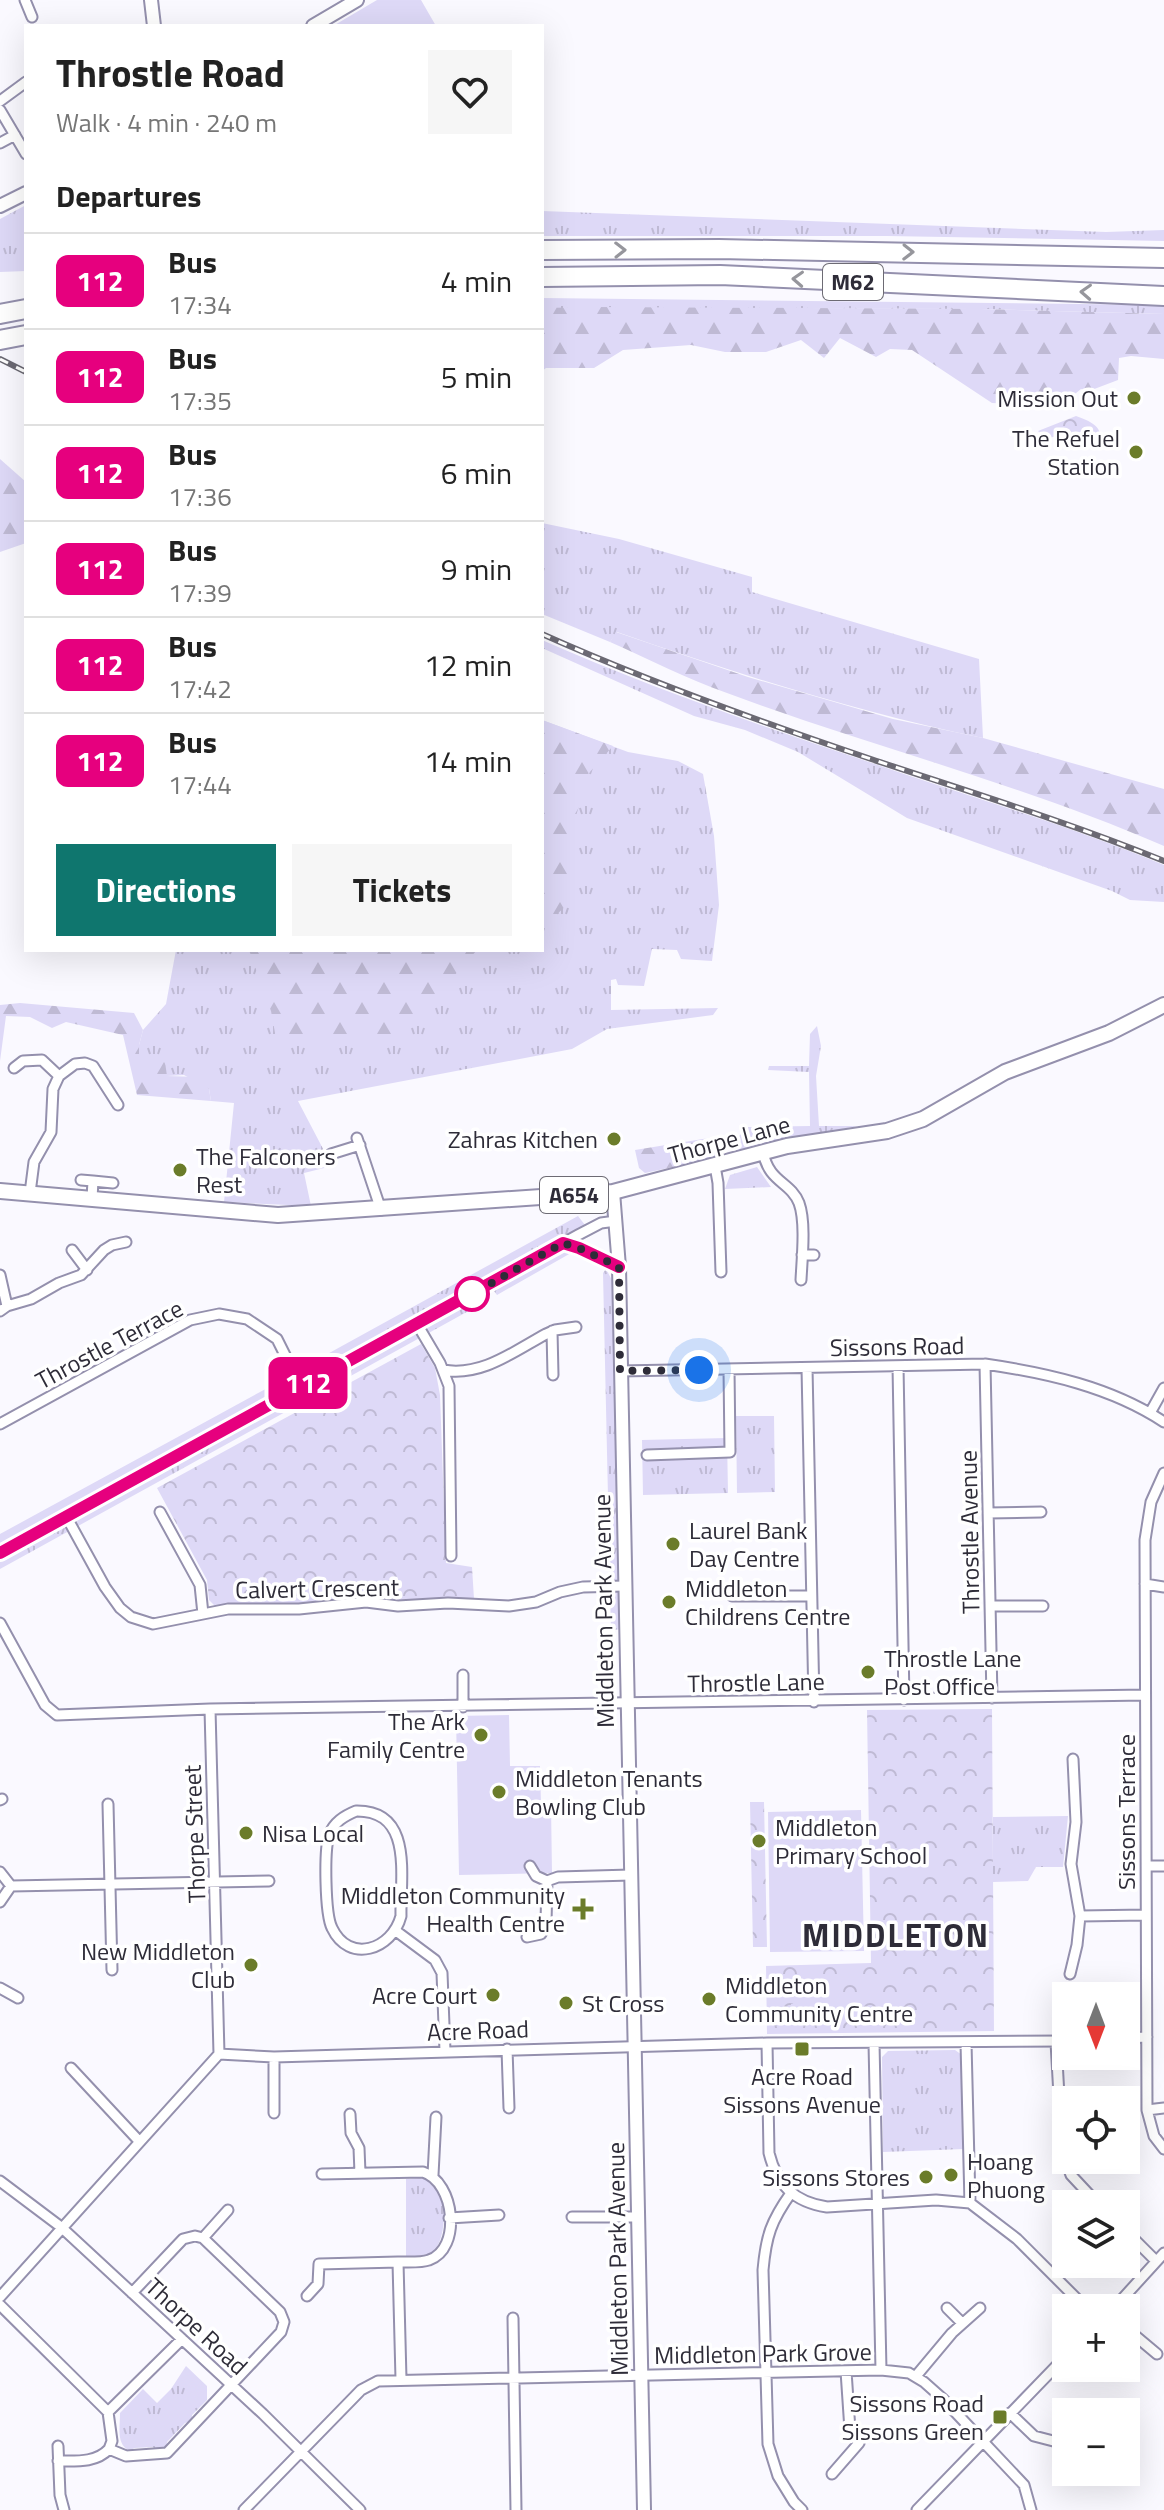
<!DOCTYPE html>
<meta charset="utf-8">
<style>
:root{--surface:#fff;--page:#f6f6f6;--text:#222;--muted:#767676;--line:#e0e0e0;--accent:#0f766e}
body{margin:0;font-family:"Titillium Web",sans-serif;background:var(--page);color:var(--text);height:100vh;display:flex;flex-direction:column;font-size:30px;white-space:nowrap}
*{box-sizing:border-box;margin:0}
p{font-size:26px;color:var(--muted)}
.icon{flex:none;width:44px;height:44px;fill:none;stroke:currentColor;stroke-width:2;stroke-linecap:round;stroke-linejoin:round}
.map{position:relative;flex:1;overflow:hidden}
.panel{position:absolute;left:24px;top:24px;width:520px;height:928px;display:flex;flex-direction:column;background:var(--surface);border-radius:0px;box-shadow:0 8px 32px #0002}
.panel>*{flex:none}
.badge{padding:0 16px;border-radius:12px;font-size:28px;line-height:52px}
.needle{width:52px;rotate:180deg}
.fabs{position:absolute;left:1052px;top:1982px;display:grid;gap:16px}
.fabs a{display:grid;place-items:center;width:88px;height:88px;border-radius:0px;background:var(--surface);box-shadow:0 8px 32px #0002;font-size:40px}
.you{position:absolute;width:40px;height:40px;margin:-20px;border:6px solid #fff;border-radius:50%;background:#1a73e8;box-shadow:0 0 0 12px #1a73e833}
.map>.badge{position:absolute;translate:-50% -50%;box-shadow:0 0 0 4px #fff}
h2{padding:0 32px;font-size:30px;line-height:72px}
.round{display:grid;place-items:center;flex:none;width:84px;height:84px;border-radius:0px;background:var(--page)}
.headline{display:flex;align-items:center;justify-content:space-between;height:136px;padding:0 32px}
h1{font-size:38px;font-weight:700;line-height:60px}
.cta{display:flex;gap:16px;margin-top:auto;padding:16px 32px}
.cta a{flex:1;height:92px;border-radius:0px;background:var(--accent);color:#fff;font-size:32px;font-weight:700;line-height:92px;text-align:center}
.cta a+a{background:var(--page);color:var(--text)}
ul{padding:0;list-style:none}
li{display:flex;align-items:center;gap:24px;height:96px;padding:0 32px;border-top:2px solid var(--line)}
li div{flex:1}
li b{display:block;font-size:30px}
li em{font-style:normal}
li .badge{min-width:88px;font-weight:700;text-align:center}
.map>svg:first-child{display:block}
.grass{fill:url(#grass-tufts)}
.forest{fill:url(#forest-firs)}
.park{fill:url(#park-crowns)}
.garden{fill:#ded9f7}
.lines{fill:none;stroke-linecap:round;stroke-linejoin:round}
.minor-casing{stroke:#9490ad;stroke-width:13}
.tertiary-casing{stroke:#9490ad;stroke-width:16}
.primary-casing{stroke:#9490ad;stroke-width:18}
.motorway-casing{stroke:#9490ad;stroke-width:22}
.minor{stroke:#fff;stroke-width:9}
.tertiary{stroke:#fff;stroke-width:12}
.primary{stroke:#fff;stroke-width:14}
.motorway{stroke:#fff;stroke-width:18}
.rail-casing{stroke:#6b6973;stroke-width:6}
.rail{stroke:#fff;stroke-width:3;stroke-dasharray:9;stroke-linecap:butt}
.oneway{stroke:#96969c}
.line-casing{stroke:#fff;stroke-width:18}
.line{stroke:#e6007e;stroke-width:12}
.walk{stroke:#2e2c38;stroke-width:8;stroke-dasharray:0 14.4}
.poi-dot{fill:#6b7c2a;stroke:#fff;stroke-width:3}
.stop-dot{fill:#fff;stroke:#e6007e;stroke-width:4}
.labels{text-anchor:middle;dominant-baseline:central;stroke-width:7;stroke-linejoin:round;paint-order:stroke}
.shield{fill:#fff;stroke:#6d6b74;stroke-width:2}
.shield-label{font-size:22px;font-weight:bold;fill:#2e2c38}
.poi-label{font-size:24px;fill:#2e2c38;stroke:#fff;text-anchor:start}
.street-label{font-size:24px;fill:#2e2c38;stroke:#fff}
.district-label{font-size:32px;font-weight:bold;letter-spacing:2px;fill:#2e2c38;stroke:#fff}
</style>
<div class="map">
<svg width="1164" height="2510" viewBox="0 0 1164 2510">
<defs>
<pattern id="grass-tufts" width="24" height="20" patternUnits="userSpaceOnUse" patternTransform="scale(2)"><rect width="24" height="20" fill="#ded9f7"/><path d="M3 7l-1-3M5 7V3M7 7l1-3M15 17l-1-3M17 17v-4M19 17l1-3" fill="none" stroke="#bfbad4"/></pattern>
<pattern id="forest-firs" width="22" height="20" patternUnits="userSpaceOnUse" patternTransform="scale(2)"><rect width="22" height="20" fill="#ded9f7"/><path d="M5 1l3.5 6h-7zM16 11l3.5 6h-7z" fill="#bfbad4"/></pattern>
<pattern id="park-crowns" width="20" height="18" patternUnits="userSpaceOnUse" patternTransform="scale(2)"><rect width="20" height="18" fill="#ded9f7"/><path d="M2 6a3 3 0 1 1 6 0M12 15a3 3 0 1 1 6 0" fill="none" stroke="#bfbad4"/></pattern>
</defs>
<rect width="100%" height="100%" fill="#faf9ff"/>
<!-- grass -->
<path class="grass" d="M 26,205 L 26,271 L 0,272 L 0,219 Z
M 542,211 L 1106,232 L 1164,230 L 1164,241 L 887,236 L 542,236 Z
M 542,298 L 1164,305 L 1164,314 L 981,309 L 542,308 Z
M 542,523 L 619,539 L 752,577 L 752,592 L 979,659 L 983,738 C 857,712 738,674 617,632 L 610,642 L 542,614 Z
M 542,640 C 649,687 761,726 872,763 C 970,797 1068,825 1164,865 L 1164,902 L 1130,900 L 1112,891 L 907,818 L 798,752 L 745,730 L 694,716 L 542,648 Z
M 542,720 L 628,752 L 678,761 L 703,774 L 714,836 L 719,905 L 712,961 L 681,959 L 677,950 L 652,949 L 644,986 L 618,985 L 616,979 L 611,980 L 611,1010 L 718,1008 L 713,1015 L 607,1029 L 572,1049 L 298,1101 L 332,1166 L 304,1173 L 311,1206 L 224,1202 L 234,1103 L 211,1101 L 209,1089 L 184,1075 L 167,1076 L 139,1067 L 139,1045 L 143,1030 L 166,1004 L 176,950 L 542,950 Z
M 817,1026 L 821,1046 L 816,1076 L 819,1126 L 857,1126 L 737,1151 L 737,1138 L 748,1127 L 810,1126 L 809,1072 L 768,1070 L 769,1066 L 809,1066 L 810,1034 Z
M 757,1167 L 771,1187 L 725,1189 L 730,1175 Z
M 578,1216 L 585,1225 L 309,1376 L 302,1368 Z
M 559,1251 L 570,1251 L 571,1253 L 497,1295 L 494,1291 L 509,1277 Z
M 606,1269 L 613,1282 L 620,1629 L 611,1631 L 603,1273 Z
M 471,1302 L 474,1308 L 0,1569 L 0,1561 L 12,1552 L 460,1304 Z
M 736,1416 L 774,1416 L 775,1492 L 737,1493 Z
M 727,1438 L 728,1493 L 643,1495 L 642,1440 Z
M 1068,1816 L 1063,1867 L 1036,1867 L 1028,1881 L 993,1882 L 993,1817 Z
M 955,2050 L 962,2055 L 964,2149 L 883,2152 L 882,2057 L 888,2051 Z
M 420,2178 C 428,2180 436,2184 440,2192 C 447,2205 445,2244 432,2252 C 424,2257 415,2256 406,2256 L 406,2179 Z
M 186,2366 L 207,2386 L 207,2400 L 192,2415 L 192,2421 L 185,2423 L 167,2442 L 166,2449 L 157,2451 L 153,2447 L 134,2448 L 130,2451 C 116,2445 120,2428 120,2413 L 143,2389 L 157,2403 L 171,2389 Z"/>
<!-- forest -->
<path class="forest" d="M 594,307 L 981,309 L 1164,314 L 1164,359 L 1131,356 L 1119,358 L 1118,380 L 1089,391 L 1081,389 L 1065,402 L 1048,405 L 992,403 L 912,350 L 890,349 L 876,357 L 840,338 L 824,358 L 801,340 L 766,352 L 725,352 L 691,345 L 623,350 L 594,368 L 546,368 L 542,371 L 542,308 Z
M 0,459 L 26,482 L 26,543 L 0,552 Z
M 616,632 L 748,677 L 893,719 L 983,738 L 1164,789 L 1164,846 C 1022,784 872,747 727,693 C 687,679 649,659 610,642 Z
M 542,720 L 613,746 L 581,782 L 581,799 L 571,833 L 574,868 L 569,903 L 542,928 Z
M 249,950 L 477,950 L 446,985 L 424,1021 L 401,1033 L 342,1043 L 276,1038 L 271,1011 Z
M 20,1003 L 134,1013 L 143,1030 L 139,1045 L 139,1066 L 156,1056 L 165,1062 L 167,1076 L 199,1077 L 209,1089 L 211,1101 L 137,1095 L 123,1035 L 66,1022 L 52,1028 L 30,1017 L 6,1016 L 0,1061 L 0,1005 Z
M 709,1138 L 720,1142 L 722,1146 L 715,1158 L 645,1173 L 639,1168 L 635,1150 Z"/>
<!-- park -->
<path class="park" d="M 1076,416 C 1092,422 1103,426 1101,445 L 1061,436 L 1045,438 L 1038,431 Z
M 421,1344 L 435,1368 L 440,1395 L 446,1563 L 472,1567 L 474,1599 L 396,1600 L 370,1596 L 302,1603 L 215,1606 L 209,1600 L 207,1580 L 157,1488 Z
M 992,1709 L 994,2031 L 767,2034 L 766,1966 L 871,1963 L 867,1710 Z
M 750,1802 L 764,1802 L 767,1947 L 753,1947 Z"/>
<!-- garden -->
<path class="garden" d="M 377,0 L 421,0 L 436,26 L 333,26 Z
M 284,1379 L 288,1388 L 0,1547 L 0,1534 Z
M 509,1715 L 510,1766 L 540,1766 L 541,1805 L 551,1805 L 552,1873 L 459,1875 L 456,1716 Z
M 861,1810 L 864,1951 L 770,1952 L 768,1812 Z
M 835,1998 L 835,2002 L 841,2002 L 841,2024 L 827,2024 L 826,2019 L 811,2019 L 810,2011 L 791,2011 L 791,2004 L 816,2003 L 817,1999 Z"/>
<g class="lines">
<!-- minor casing -->
<g class="minor-casing">
<path id="minor" d="M 25,0 L 32,17
M 0,101 L 26,82
M 0,110 L 26,154
M 0,143 L 15,135
M 14,1068 L 23,1061 L 42,1060 L 59,1076
M 357,1138 L 381,1210
M 763,1152 C 769,1183 790,1181 799,1203 C 806,1222 802,1259 801,1280
M 331,1154 L 360,1145
M 715,1166 L 718,1183 L 721,1272
M 81,1180 L 93,1181
M 30,1193 L 34,1162 L 51,1132 L 53,1089 L 59,1076 L 75,1064 L 85,1063 L 93,1066 L 118,1105
M 92,1198 L 93,1181 L 113,1183
M 563,1243 L 579,1248 L 619,1267
M 72,1250 L 87,1270
M 802,1255 L 814,1255
M 0,1275 L 7,1306
M 0,1311 L 7,1306 L 31,1299 L 59,1283 L 81,1275 L 104,1250 L 112,1245 L 126,1242
M 417,1324 L 440,1363 L 449,1386 L 451,1556
M 552,1331 L 553,1375
M 985,1364 L 992,1698
M 898,1366 L 904,1700
M 807,1368 L 814,1702
M 443,1370 C 481,1377 513,1352 546,1334 L 555,1330 L 576,1327
M 620,1371 L 985,1364 C 1047,1373 1111,1387 1164,1422
M 1150,1413 L 1164,1388
M 0,1424 L 190,1320 L 219,1314 L 247,1319 L 277,1339 L 301,1387
M 647,1455 L 730,1452 L 729,1369
M 1164,1473 L 1151,1502 L 1145,1540 L 1147,2110 L 1154,2136 L 1164,2149
M 160,1512 L 200,1585 L 203,1614
M 988,1513 L 1041,1512
M 66,1516 L 105,1587 L 120,1608 L 131,1617 L 153,1624 L 228,1609 L 299,1609 L 366,1602 L 398,1606 L 448,1603 L 509,1606 L 536,1602 L 560,1592 L 583,1587 L 625,1586
M 0,1553 L 578,1235 L 601,1223 L 616,1221
M 1145,1584 L 1164,1587
M 732,1596 L 811,1596
M 990,1606 L 1043,1606
M 0,1623 L 45,1705 L 57,1715 L 210,1709 L 1145,1695
M 463,1707 L 463,1675
M 210,1709 L 219,2054
M 1073,1759 L 1076,1822 L 1071,1864 L 1080,1916
M 0,1800 L 2,1799
M 108,1804 L 112,1970
M 356,1811 C 414,1810 400,1877 401,1916 C 392,1950 349,1964 332,1928 C 325,1914 324,1851 329,1835 C 334,1822 344,1816 356,1811 Z
M 530,1866 L 536,1876 L 547,1881
M 1147,1866 L 1164,1866
M 0,1872 L 11,1886 L 0,1902
M 11,1886 L 269,1881
M 396,1931 L 435,1960 L 442,1973 L 445,2051
M 527,1937 L 541,1934 L 546,1923 L 547,1881 L 558,1877 L 631,1875
M 1070,1974 L 1077,1945 L 1080,1916 L 1146,1915
M 0,1988 L 18,1998
M 1126,2038 L 1147,2037
M 1056,2042 L 1062,2150 L 1071,2175 L 1098,2204
M 767,2043 L 769,2153 C 777,2185 794,2202 827,2207 L 936,2200 L 970,2203 L 1017,2239 L 1086,2308
M 874,2043 L 881,2370
M 966,2043 L 970,2203
M 507,2049 L 509,2108
M 71,2068 L 139,2141
M 1147,2110 L 1164,2108
M 274,2113 L 274,2057
M 350,2114 L 351,2133 L 359,2148 L 360,2173
M 322,2174 L 423,2172 C 455,2182 462,2249 429,2260 C 421,2263 407,2262 398,2262 L 401,2379
M 433,2175 L 436,2117
M 0,2181 L 61,2227 L 263,2414 L 360,2510
M 791,2193 C 771,2221 766,2236 763,2270 L 768,2444 L 778,2476 L 794,2502 L 802,2510
M 572,2217 L 637,2217
M 449,2218 L 499,2215
M 1126,2231 L 1156,2261
M 203,2238 L 228,2210
M 307,2296 L 318,2284 L 319,2264 L 398,2262
M 0,2297 L 219,2054 L 274,2057 L 767,2043 L 1066,2041
M 0,2305 L 108,2412
M 947,2308 L 962,2323
M 1114,2308 L 1164,2253
M 513,2318 L 516,2510
M 1126,2328 L 1157,2354
M 916,2376 L 952,2333 L 980,2308
M 108,2412 L 182,2339
M 108,2412 L 112,2441 L 109,2449
M 1010,2413 L 1034,2436 L 1061,2443
M 58,2446 L 60,2495 L 64,2510
M 109,2449 L 126,2456 L 167,2453 L 281,2332 L 284,2322 L 280,2312 L 203,2238 L 195,2236 L 183,2239 L 132,2293
M 58,2461 C 76,2461 96,2463 109,2449
M 832,2474 L 859,2443 L 850,2430 L 846,2371
M 244,2510 L 361,2390 L 378,2381 L 881,2370 L 909,2373 L 924,2382 L 942,2398 L 1024,2485 L 1031,2510
M 917,2510 L 1066,2356"/>
</g>
<!-- tertiary casing -->
<g class="tertiary-casing">
<path id="tertiary" d="M 151,0 L 154,26
M 313,26 L 357,0
M 0,206 L 26,193
M 613,1192 L 619,1267 L 644,2510"/>
</g>
<!-- primary casing -->
<g class="primary-casing">
<path id="primary" d="M 0,1191 L 278,1215 L 613,1192 L 787,1146 L 887,1131 L 923,1119 L 1005,1072 L 1109,1033 L 1164,1005"/>
</g>
<!-- motorway casing -->
<g class="motorway-casing">
<path id="motorway" d="M 542,250 L 719,249 L 1164,258
M 542,277 L 720,275 L 1164,296
M 0,314 L 26,309
M 0,340 L 26,335"/>
</g>
<!-- minor -->
<use href="#minor" class="minor"/>
<!-- tertiary -->
<use href="#tertiary" class="tertiary"/>
<!-- primary -->
<use href="#primary" class="primary"/>
<!-- motorway -->
<use href="#motorway" class="motorway"/>
<!-- rail casing -->
<g class="rail-casing">
<path id="rail" d="M 0,359 L 26,372
M 542,634 C 649,682 761,722 871,759 C 970,792 1068,822 1164,861"/>
</g>
<!-- rail -->
<use href="#rail" class="rail"/>
</g>
<!-- one-way arrows -->
<defs><path id="oneway-chevron" d="M-2-3.5L2.5 0L-2 3.5" fill="none" stroke-width="1.6" stroke-linecap="round" stroke-linejoin="round" transform="scale(2)"/></defs>
<g class="oneway">
<use href="#oneway-chevron" transform="translate(620 250) rotate(-1)"/>
<use href="#oneway-chevron" transform="translate(908 252) rotate(1)"/>
<use href="#oneway-chevron" transform="translate(798 279) rotate(-177)"/>
<use href="#oneway-chevron" transform="translate(1086 292) rotate(-177)"/>
</g>
<g class="lines">
<!-- line casing -->
<g class="line-casing">
<path id="line" d="M 0,1553 L 563,1243 L 579,1248 L 619,1267"/>
</g>
<!-- line -->
<use href="#line" class="line"/>
<!-- walk -->
<path class="walk" d="M 472,1294 L 463,1299 L 563,1243 L 579,1248 L 619,1267 L 620,1371 L 699,1370"/>
</g>
<!-- markers -->
<g class="poi-dot">
<circle cx="1134" cy="398" r="8"/>
<circle cx="1136" cy="452" r="8"/>
<circle cx="614" cy="1139" r="8"/>
<circle cx="180" cy="1170" r="8"/>
<circle cx="673" cy="1544" r="8"/>
<circle cx="669" cy="1602" r="8"/>
<circle cx="868" cy="1672" r="8"/>
<circle cx="481" cy="1735" r="8"/>
<circle cx="499" cy="1792" r="8"/>
<circle cx="246" cy="1833" r="8"/>
<circle cx="759" cy="1841" r="8"/>
<path d="M579 1897h8v8h8v8h-8v8h-8v-8h-8v-8h8z"/>
<circle cx="251" cy="1965" r="8"/>
<circle cx="493" cy="1995" r="8"/>
<circle cx="709" cy="1999" r="8"/>
<circle cx="566" cy="2003" r="8"/>
<rect x="794" y="2041" width="16" height="16" rx="4"/>
<circle cx="951" cy="2175" r="8"/>
<circle cx="926" cy="2177" r="8"/>
<rect x="992" y="2409" width="16" height="16" rx="4"/>
</g>
<circle class="stop-dot" cx="472" cy="1294" r="16"/>
<g class="labels">
<!-- shield labels -->
<g class="shield">
<rect x="823" y="264" width="60" height="36" rx="6"/>
<rect x="540" y="1177" width="68" height="36" rx="6"/>
</g>
<g class="shield-label">
<text x="853" y="282">M62</text>
<text x="574" y="1195">A654</text>
</g>
<!-- poi labels -->
<g class="poi-label">
<text x="1118" y="398" text-anchor="end">Mission Out</text>
<text x="1120" y="438" text-anchor="end">The Refuel<tspan x="1120" dy="28">Station</tspan></text>
<text x="598" y="1139" text-anchor="end">Zahras Kitchen</text>
<text x="196" y="1156">The Falconers<tspan x="196" dy="28">Rest</tspan></text>
<text x="689" y="1530">Laurel Bank<tspan x="689" dy="28">Day Centre</tspan></text>
<text x="685" y="1588">Middleton<tspan x="685" dy="28">Childrens Centre</tspan></text>
<text x="884" y="1658">Throstle Lane<tspan x="884" dy="28">Post Office</tspan></text>
<text x="465" y="1721" text-anchor="end">The Ark<tspan x="465" dy="28">Family Centre</tspan></text>
<text x="515" y="1778">Middleton Tenants<tspan x="515" dy="28">Bowling Club</tspan></text>
<text x="775" y="1827">Middleton<tspan x="775" dy="28">Primary School</tspan></text>
<text x="262" y="1833">Nisa Local</text>
<text x="565" y="1895" text-anchor="end">Middleton Community<tspan x="565" dy="28">Health Centre</tspan></text>
<text x="235" y="1951" text-anchor="end">New Middleton<tspan x="235" dy="28">Club</tspan></text>
<text x="725" y="1985">Middleton<tspan x="725" dy="28">Community Centre</tspan></text>
<text x="477" y="1995" text-anchor="end">Acre Court</text>
<text x="582" y="2003">St Cross</text>
<text x="802" y="2076" text-anchor="middle">Acre Road<tspan x="802" dy="28">Sissons Avenue</tspan></text>
<text x="967" y="2161">Hoang<tspan x="967" dy="28">Phuong</tspan></text>
<text x="910" y="2177" text-anchor="end">Sissons Stores</text>
<text x="984" y="2403" text-anchor="end">Sissons Road<tspan x="984" dy="28">Sissons Green</tspan></text>
</g>
<!-- street labels -->
<g class="street-label">
<text transform="translate(729 1139) rotate(-15)">Thorpe Lane</text>
<text transform="translate(109 1344) rotate(-28)">Throstle Terrace</text>
<text transform="translate(897 1346) rotate(-1)">Sissons Road</text>
<text transform="translate(969 1532) rotate(-91)">Throstle Avenue</text>
<text transform="translate(317 1588) rotate(-1)">Calvert Crescent</text>
<text transform="translate(603 1611) rotate(-91)">Middleton Park Avenue</text>
<text transform="translate(756 1682) rotate(-1)">Throstle Lane</text>
<text transform="translate(1126 1812) rotate(-90)">Sissons Terrace</text>
<text transform="translate(194 1834) rotate(-92)">Thorpe Street</text>
<text transform="translate(478 2030) rotate(-2)">Acre Road</text>
<text transform="translate(617 2259) rotate(-91)">Middleton Park Avenue</text>
<text transform="translate(197 2326) rotate(43)">Thorpe Road</text>
<text transform="translate(763 2353) rotate(-1)">Middleton Park Grove</text>
</g>
<!-- district labels -->
<g class="district-label">
<text x="896" y="1935">MIDDLETON</text>
</g>
</g>
</svg>
<div class="fabs">
<a><svg class="needle" viewBox="-14 -14 28 28"><path d="M0-13l5 13h-10z" fill="#e53935"/><path d="M0 13l5-13h-10z" fill="#767676"/></svg></a>
<a><svg class="icon" aria-label="locate" viewBox="0 0 24 24"><circle cx="12" cy="12" r="6"/><path d="M12 2v4M12 18v4M2 12h4M18 12h4"/></svg></a>
<a><svg class="icon" aria-label="layers" viewBox="0 0 24 24"><path d="M12 4l9 5-9 5-9-5zM3 14l9 5 9-5"/></svg></a>
<a>+</a>
<a>−</a>
</div>
<div class="you" style="left:699px;top:1370px"></div>
<b class="badge" style="left:308px;top:1383px;background:#e6007e;color:#fff">112</b>
<section class="panel">
<div class="headline"><div><h1>Throstle Road</h1><p>Walk · 4 min · 240 m</p></div><a class="round"><svg class="icon" aria-label="heart" viewBox="0 0 24 24"><path d="M12 20l-8-8c-3-5 5-10 8-4 3-6 11-1 8 4z"/></svg></a></div>
<h2>Departures</h2>
<ul>
<li><span class="badge" style="background:#e6007e;color:#fff">112</span><div><b>Bus</b><p>17:34</p></div><em>4 min</em></li>
<li><span class="badge" style="background:#e6007e;color:#fff">112</span><div><b>Bus</b><p>17:35</p></div><em>5 min</em></li>
<li><span class="badge" style="background:#e6007e;color:#fff">112</span><div><b>Bus</b><p>17:36</p></div><em>6 min</em></li>
<li><span class="badge" style="background:#e6007e;color:#fff">112</span><div><b>Bus</b><p>17:39</p></div><em>9 min</em></li>
<li><span class="badge" style="background:#e6007e;color:#fff">112</span><div><b>Bus</b><p>17:42</p></div><em>12 min</em></li>
<li><span class="badge" style="background:#e6007e;color:#fff">112</span><div><b>Bus</b><p>17:44</p></div><em>14 min</em></li>
</ul>
<div class="cta"><a>Directions</a><a>Tickets</a></div>
</section>
</div>
